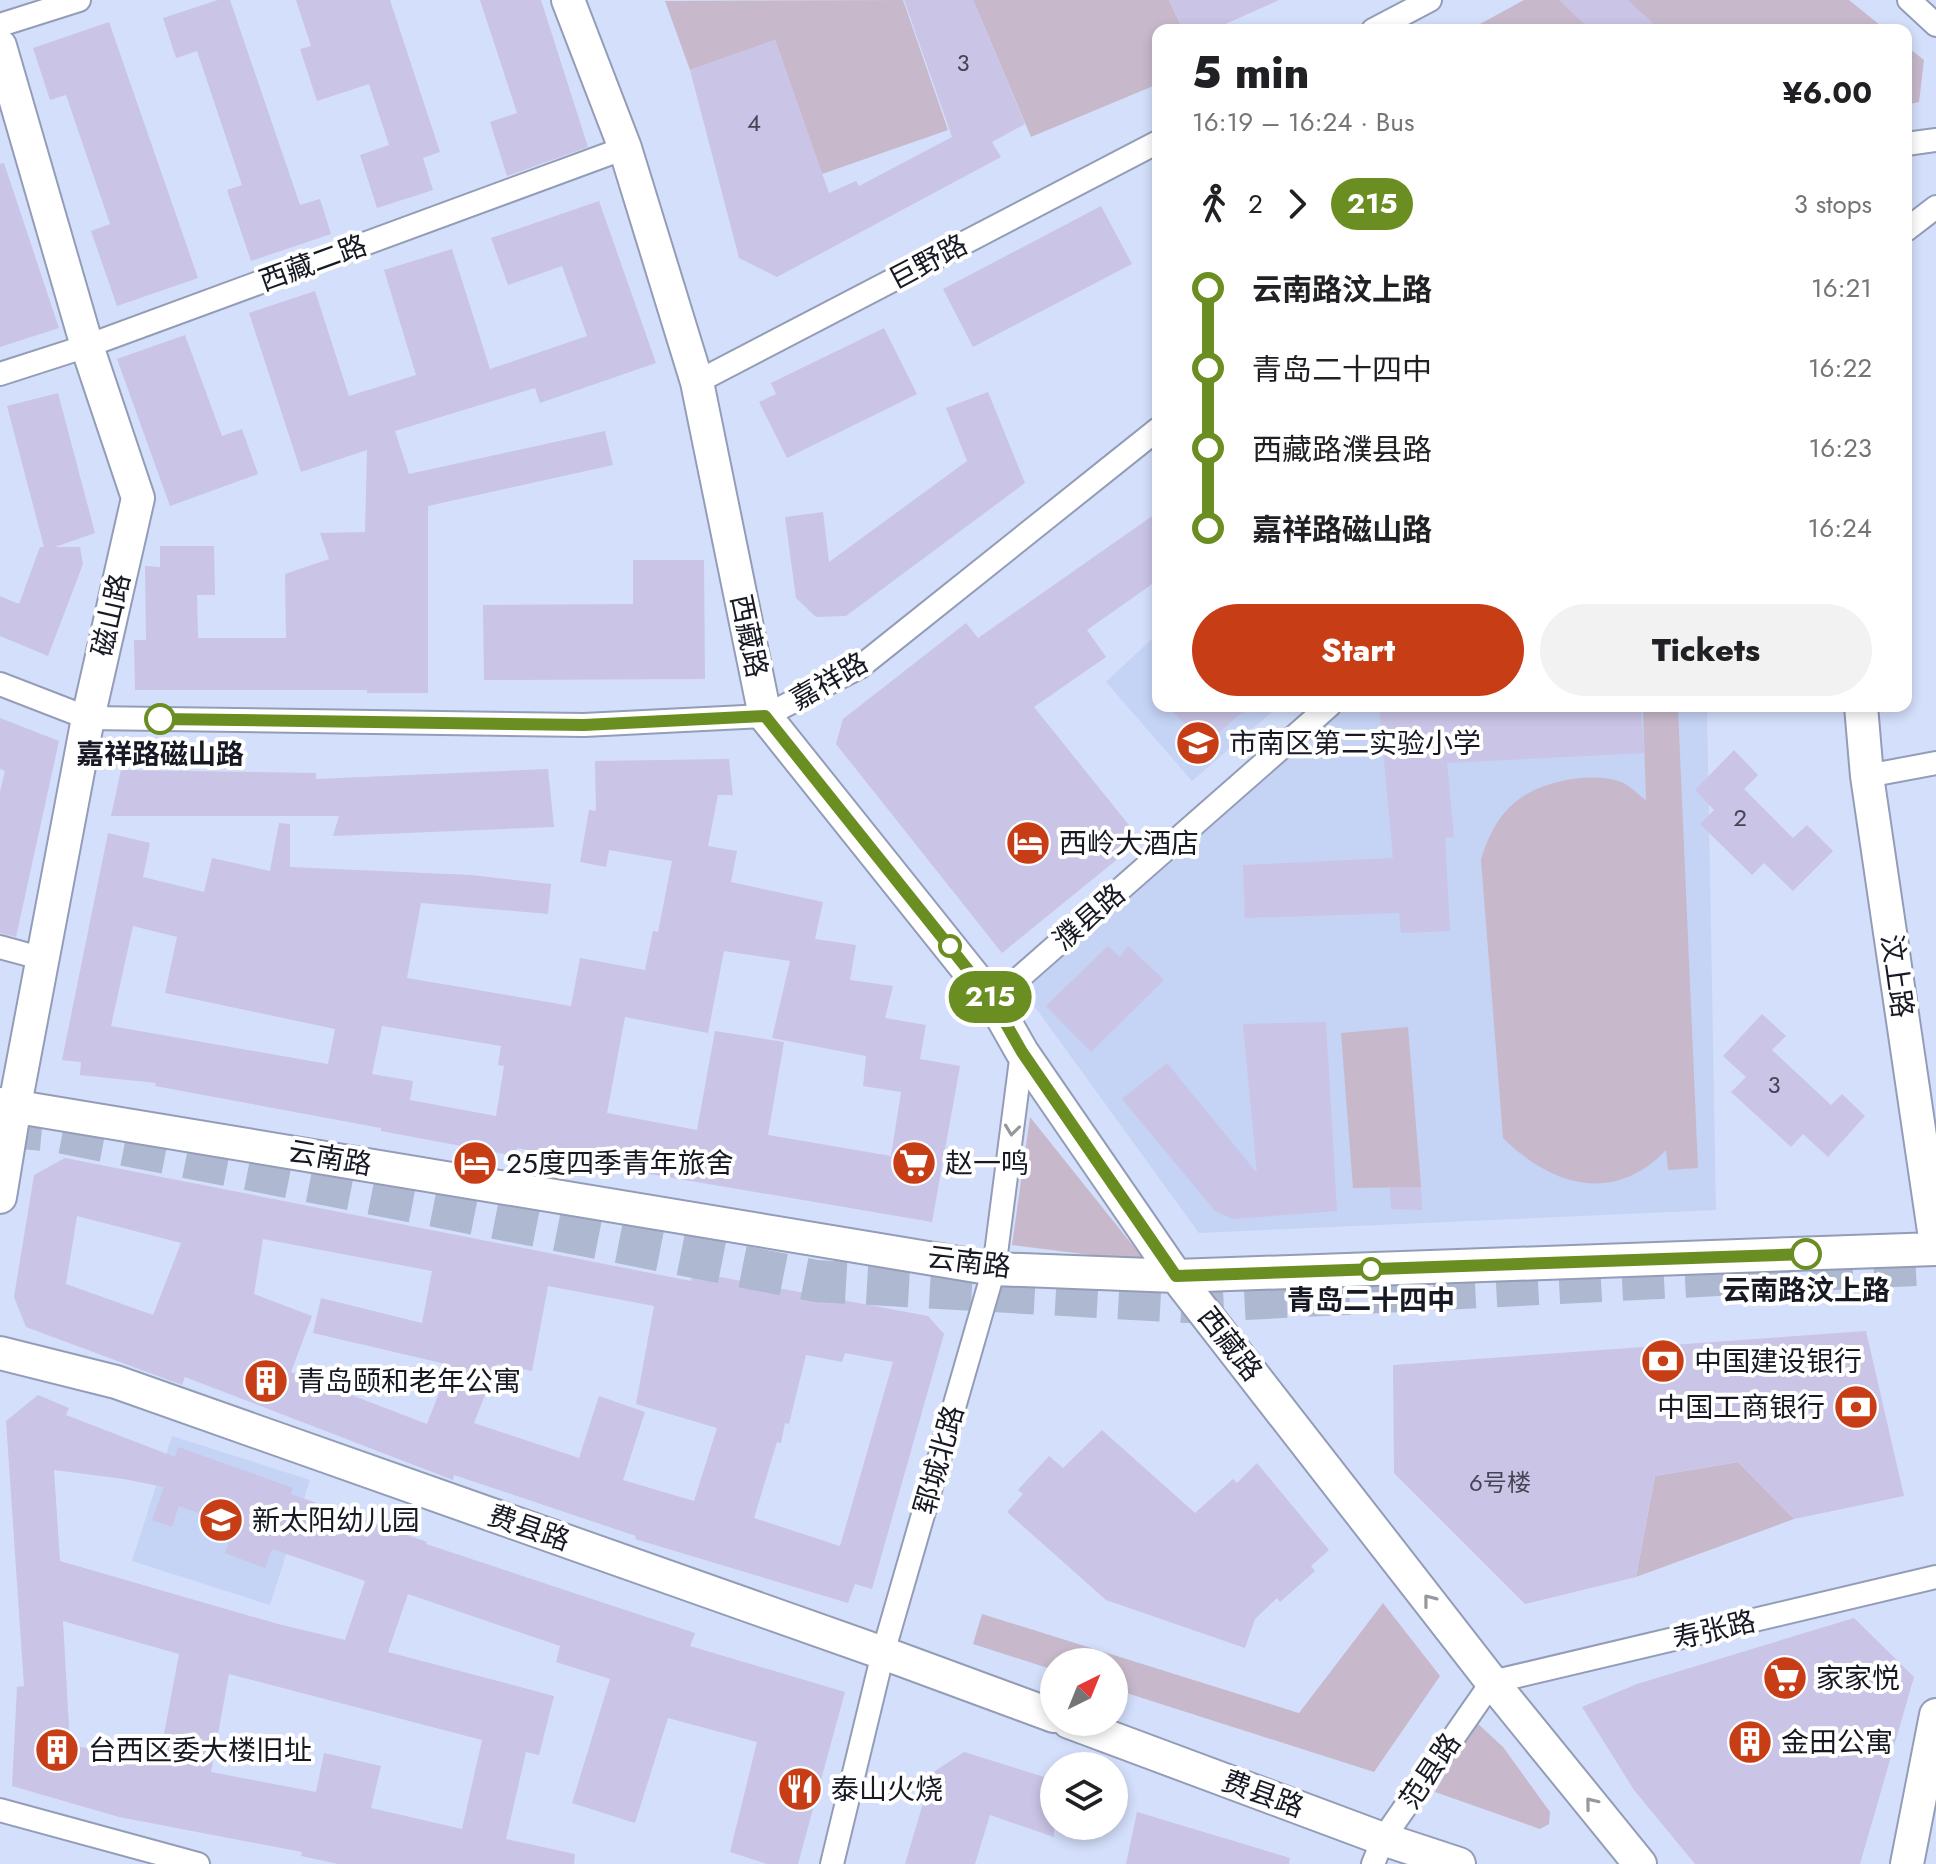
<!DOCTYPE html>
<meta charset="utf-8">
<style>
:root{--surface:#fff;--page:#f2f2f2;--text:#202124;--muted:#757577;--accent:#c63d16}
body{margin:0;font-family:Jost,"Noto Sans SC",sans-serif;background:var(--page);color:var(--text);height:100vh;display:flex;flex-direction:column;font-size:30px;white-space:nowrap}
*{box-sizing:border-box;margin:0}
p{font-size:26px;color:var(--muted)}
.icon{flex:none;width:44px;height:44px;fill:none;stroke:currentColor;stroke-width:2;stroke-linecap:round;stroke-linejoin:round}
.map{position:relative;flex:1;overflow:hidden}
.panel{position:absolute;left:1152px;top:24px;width:760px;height:688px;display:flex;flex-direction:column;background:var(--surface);border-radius:16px;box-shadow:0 4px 12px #0003}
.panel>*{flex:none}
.badge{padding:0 16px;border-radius:26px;font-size:28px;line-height:52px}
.needle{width:52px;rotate:43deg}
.fabs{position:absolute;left:1040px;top:1648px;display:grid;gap:16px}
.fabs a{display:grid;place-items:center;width:88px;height:88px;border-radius:50%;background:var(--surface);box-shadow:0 4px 12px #0003;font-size:40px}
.map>.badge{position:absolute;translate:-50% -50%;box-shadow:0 0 0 4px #fff}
.legs{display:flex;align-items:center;gap:12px;height:88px;padding:0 40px;font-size:26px}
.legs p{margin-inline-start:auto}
.overview{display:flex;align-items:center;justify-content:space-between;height:136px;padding:0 40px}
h1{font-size:44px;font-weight:800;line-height:60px}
.primary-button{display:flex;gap:16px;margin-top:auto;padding:16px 40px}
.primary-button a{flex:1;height:92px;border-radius:48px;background:var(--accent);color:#fff;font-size:32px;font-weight:800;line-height:92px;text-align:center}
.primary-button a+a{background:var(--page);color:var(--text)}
ul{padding:0 40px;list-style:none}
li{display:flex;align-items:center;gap:28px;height:80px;font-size:30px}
li i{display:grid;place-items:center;width:12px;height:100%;margin:0 10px;background:currentColor}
li i::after{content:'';width:20px;height:20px;margin:-10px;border:6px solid;border-radius:50%;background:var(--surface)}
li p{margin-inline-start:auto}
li:first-child i{background:linear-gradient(#0000 50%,currentColor 0)}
li:last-child i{background:linear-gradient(currentColor 50%,#0000 0)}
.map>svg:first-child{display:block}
.built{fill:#c5d3f5}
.green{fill:#c7b9cb}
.building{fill:#cac4e6;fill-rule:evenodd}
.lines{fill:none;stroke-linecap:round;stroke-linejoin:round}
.highway-tunnel{stroke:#aeb8d0;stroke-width:42;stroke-dasharray:42 21;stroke-linecap:butt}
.street-casing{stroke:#939db7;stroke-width:26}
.secondary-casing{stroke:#939db7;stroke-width:36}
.street{stroke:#fff;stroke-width:22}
.secondary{stroke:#fff;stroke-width:32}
.oneway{stroke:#97989c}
.line-1-casing{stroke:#fff;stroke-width:18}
.line-1{stroke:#6b8e23;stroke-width:12}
.stop-1-dot{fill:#fff;stroke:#6b8e23;stroke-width:4}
.labels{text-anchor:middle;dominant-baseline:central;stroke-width:8;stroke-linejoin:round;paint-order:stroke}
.number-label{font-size:24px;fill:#444454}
.street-label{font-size:28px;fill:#171a24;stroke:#fff}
.poi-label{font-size:28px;fill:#171a24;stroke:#fff;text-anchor:start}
.stop-label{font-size:28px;font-weight:bold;fill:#171a24;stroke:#fff}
</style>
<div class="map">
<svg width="1936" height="1864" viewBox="0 0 1936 1864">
<rect width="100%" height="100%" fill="#d4dffb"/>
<!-- built -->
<path class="built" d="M 1158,633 L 1158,706 L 1279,706 L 1192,781 L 1106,682 Z
M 1338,706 L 1707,706 L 1716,1210 L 1199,1233 L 1019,985 Z
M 172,1436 L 310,1480 L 270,1605 L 132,1561 Z"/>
<!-- green -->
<path class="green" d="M 903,0 L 948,130 L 822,174 L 775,40 L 690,70 L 665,1 Z
M 973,0 L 1169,0 L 1183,30 L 1158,30 L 1158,84 L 1031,137 Z
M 1524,0 L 1849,0 L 1886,30 L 1469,30 Z
M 1906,46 L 1924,60 L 1919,102 L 1906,105 Z
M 1678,708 L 1698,1168 L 1668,1170 L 1666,1150 C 1614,1205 1551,1186 1503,1138 L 1481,860 C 1495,813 1518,790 1566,780 C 1582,777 1605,776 1621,782 C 1630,785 1638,795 1646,800 L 1643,710 Z
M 1408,1027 L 1421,1187 L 1353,1188 L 1341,1033 Z
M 1030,1117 L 1146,1262 L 1012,1245 Z
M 1738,1462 L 1794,1519 L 1636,1577 L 1655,1476 Z
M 1383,1603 L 1440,1676 L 1374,1772 L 1114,1689 L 1114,1662 L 1054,1662 L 1054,1670 L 973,1644 L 982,1614 L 1299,1713 Z
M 1475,1721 L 1503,1747 L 1550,1812 L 1549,1824 L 1540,1829 L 1435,1792 Z"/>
<!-- building -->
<path class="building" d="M 218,0 L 230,0 L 300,205 L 320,199 L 331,234 L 251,261 L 227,190 L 242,185 L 197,51 L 176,58 L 163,18 Z
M 296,0 L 390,0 L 440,152 L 423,158 L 433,190 L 377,208 L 360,155 L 389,145 L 369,84 L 317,101 L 300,49 L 311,46 Z
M 480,0 L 541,0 L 588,147 L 507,176 L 490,122 L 517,113 Z
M 904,0 L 973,0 L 1025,124 L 992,142 L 1001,157 L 777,277 L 739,258 L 690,70 L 775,40 L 829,193 L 856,181 L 859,186 L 952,137 Z
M 1169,0 L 1279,0 L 1212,30 L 1183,30 Z
M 1559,0 L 1628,0 L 1660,30 L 1590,30 Z
M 109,22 L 198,278 L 117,306 L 91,231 L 110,224 L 66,95 L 50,100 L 33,48 Z
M 4,163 L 59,328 L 0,347 L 0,164 Z
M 599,201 L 656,363 L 540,403 L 535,388 L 395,431 L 409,474 L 605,431 L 613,465 L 428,506 L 428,693 L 367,693 L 367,690 L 135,690 L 134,640 L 146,640 L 145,566 L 160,567 L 160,546 L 214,546 L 215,595 L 197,595 L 198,638 L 286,638 L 285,574 L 329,559 L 320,533 L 365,532 L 367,450 L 301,472 L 249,313 L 315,291 L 349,396 L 416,375 L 384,270 L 452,249 L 490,369 L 587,336 L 562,266 L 508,285 L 491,238 Z
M 1101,206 L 1132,264 L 973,347 L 943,289 Z
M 884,328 L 917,394 L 787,458 L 759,402 L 776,394 L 771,383 Z
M 185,335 L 222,436 L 242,429 L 258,474 L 170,506 L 117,359 Z
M 988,392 L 1025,483 L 846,616 L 816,617 L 796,598 L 785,517 L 823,512 L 829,562 L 967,461 L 946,408 Z
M 58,393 L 95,533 L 55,547 L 80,547 L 83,564 L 48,656 L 0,636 L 0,596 L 19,604 L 40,547 L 44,547 L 7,406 Z
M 1158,512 L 1158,580 L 1087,630 L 1106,657 L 1034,707 L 1141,840 L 1002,953 L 836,744 L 843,719 L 966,623 L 978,638 Z
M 633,560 L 704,560 L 705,679 L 484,680 L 483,605 L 633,604 Z
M 1167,706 L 1249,706 L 1206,744 Z
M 1379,706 L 1640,706 L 1645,753 L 1447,763 L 1454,837 L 1445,838 L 1450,931 L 1401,933 L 1399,913 L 1245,918 L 1243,865 L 1393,858 Z
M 0,718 L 59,741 L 16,937 L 0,933 L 0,792 L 5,771 L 0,769 Z
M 1734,750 L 1758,775 L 1744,789 L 1793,838 L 1807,825 L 1833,851 L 1793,891 L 1764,863 L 1752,875 L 1700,824 L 1714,810 L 1695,790 Z
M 729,759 L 733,795 L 718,795 L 708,846 L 737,851 L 731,882 L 823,902 L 815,939 L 856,945 L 850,980 L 893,986 L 885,1018 L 926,1025 L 920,1059 L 960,1066 L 932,1222 L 644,1173 L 517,1148 L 516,1156 L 381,1131 L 381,1128 L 155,1086 L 156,1083 L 80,1075 L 81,1062 L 62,1060 L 108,833 L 150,843 L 143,877 L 204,892 L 212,858 L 270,871 L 279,823 L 290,824 L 290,867 L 471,875 L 551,884 L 548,914 L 421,903 L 407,978 L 571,1006 L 580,958 L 645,970 L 653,931 L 658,932 L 672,861 L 609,850 L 606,867 L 580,862 L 589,810 L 596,811 L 595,761 ZM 133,926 L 177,937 L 165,993 L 335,1029 L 328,1064 L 111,1026 ZM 724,951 L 790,961 L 772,1038 L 866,1056 L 863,1086 L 901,1092 L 891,1156 L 768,1135 L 784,1042 L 715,1031 L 697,1130 L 607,1113 L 625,1017 L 708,1033 ZM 382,1026 L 501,1046 L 498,1065 L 504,1066 L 496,1116 L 410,1100 L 413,1081 L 372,1074 Z
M 548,769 L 554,827 L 333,836 L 339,816 L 111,816 L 121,770 L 316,773 L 316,779 Z
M 1108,946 L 1120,957 L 1128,946 L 1164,980 L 1091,1052 L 1046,1006 Z
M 1762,1014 L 1786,1036 L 1772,1050 L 1831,1105 L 1842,1094 L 1865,1116 L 1828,1157 L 1803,1134 L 1791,1147 L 1731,1092 L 1746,1077 L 1723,1056 Z
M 1326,1022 L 1337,1211 L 1232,1219 L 1215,1211 L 1122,1099 L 1167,1063 L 1257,1173 L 1243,1024 Z
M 65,1158 L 691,1281 L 693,1272 L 928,1316 L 944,1334 L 872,1589 L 855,1584 L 848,1603 L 635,1539 L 636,1536 L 454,1475 L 453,1480 L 185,1377 L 182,1385 L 26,1327 L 14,1297 L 34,1175 ZM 77,1216 L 181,1243 L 153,1315 L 66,1284 ZM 263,1239 L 432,1271 L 422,1323 L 321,1298 L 313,1333 L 450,1365 L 427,1424 L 291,1372 L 312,1316 L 254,1294 ZM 548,1286 L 654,1306 L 636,1404 L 717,1428 L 694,1501 L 623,1480 L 645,1412 L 599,1396 L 579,1458 L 474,1423 L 497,1364 L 532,1371 ZM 845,1353 L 893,1362 L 840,1546 L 754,1518 L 777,1442 L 781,1443 L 785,1423 L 789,1424 L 806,1355 L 842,1362 Z
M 1421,1187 L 1422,1210 L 1391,1209 L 1390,1188 Z
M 1866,1331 L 1904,1496 L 1794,1519 L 1738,1462 L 1655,1476 L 1636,1577 L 1525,1604 L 1394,1473 L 1393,1365 Z
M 38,1395 L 69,1408 L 66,1415 L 175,1457 L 178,1447 L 293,1488 L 291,1494 L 427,1542 L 426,1544 L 695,1633 L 690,1646 L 845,1692 L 798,1864 L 767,1864 L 730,1852 L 757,1742 L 668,1718 L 635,1823 L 572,1803 L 610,1679 L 556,1662 L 560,1646 L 408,1594 L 388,1652 L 554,1696 L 539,1755 L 526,1752 L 506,1839 L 575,1854 L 574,1864 L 338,1864 L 301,1856 L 302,1852 L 119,1817 L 12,1786 L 17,1687 L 24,1686 L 6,1421 ZM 54,1470 L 124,1479 L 164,1487 L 152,1520 L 172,1527 L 179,1506 L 234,1526 L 225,1553 L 265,1568 L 272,1549 L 365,1581 L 345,1640 L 278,1624 L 60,1561 ZM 63,1621 L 179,1654 L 159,1761 L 70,1745 ZM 229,1674 L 482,1740 L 462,1829 L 371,1808 L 381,1766 L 324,1753 L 316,1792 L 211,1772 Z
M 1102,1430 L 1195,1513 L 1233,1479 L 1237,1483 L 1257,1463 L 1329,1550 L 1311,1566 L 1315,1571 L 1280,1602 L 1277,1598 L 1255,1619 L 1245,1648 L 1106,1600 L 1007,1512 L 1023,1494 L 1018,1490 L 1049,1456 L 1063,1468 Z
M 1854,1618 L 1914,1677 L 1860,1864 L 1695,1864 L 1634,1790 L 1582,1707 L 1637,1684 Z
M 964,1752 L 1054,1780 L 1054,1837 L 990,1815 L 975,1864 L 905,1864 L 932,1773 Z
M 1137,1812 L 1290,1858 L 1289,1864 L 1126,1864 Z"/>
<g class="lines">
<!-- highway-tunnel -->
<path class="highway-tunnel" d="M 0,1126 L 54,1131 L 816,1281 L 1186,1302 L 1934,1264"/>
<!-- street casing -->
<g class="street-casing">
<path id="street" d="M 1909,0 L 1936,25
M 0,25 L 79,0
M 1373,30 L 1430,0
M 1906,144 L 1936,140
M 1906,230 L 1936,207
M 0,374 L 87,346 L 625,148
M 697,382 L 1158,142
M 0,684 L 88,718 L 584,725 L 765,716 L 860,667 L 1158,429
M 1867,776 L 1936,763
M 0,947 L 44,959
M 993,1001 L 1329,706
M 0,1810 L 198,1864
M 832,1864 L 883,1653 L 994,1269 L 1022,1052
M 1373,1864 L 1383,1839 L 1492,1682 L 1936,1577"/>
</g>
<!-- secondary casing -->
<g class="secondary-casing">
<path id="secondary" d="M 568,0 L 625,148 L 697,382 L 765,716 L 993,1001 L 1022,1052 L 1176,1276 L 1492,1682 L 1640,1864
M 0,46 L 87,346 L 138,498 L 88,718 L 15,1105 L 0,1197
M 1861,706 L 1867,776 L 1936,1245
M 0,1104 L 994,1269 L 1176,1276 L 1936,1249
M 0,1353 L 116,1382 L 883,1653 L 1054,1716
M 1069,1722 L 1383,1839 L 1459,1864
M 1907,1864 L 1936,1715"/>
</g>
<!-- street -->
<use href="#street" class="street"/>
<!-- secondary -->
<use href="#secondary" class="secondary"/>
</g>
<!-- one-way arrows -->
<defs><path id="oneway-chevron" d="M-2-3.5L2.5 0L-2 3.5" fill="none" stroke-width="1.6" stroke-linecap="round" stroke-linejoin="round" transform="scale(2)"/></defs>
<g class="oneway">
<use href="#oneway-chevron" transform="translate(1012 1130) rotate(97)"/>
<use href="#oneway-chevron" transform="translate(1429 1600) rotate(-128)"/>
<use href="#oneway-chevron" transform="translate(1591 1803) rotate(-129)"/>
</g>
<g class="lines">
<!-- line-1 casing -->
<g class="line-1-casing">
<path id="line-1" d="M 160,719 L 584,725 L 765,716 L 993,1001 L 1022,1052 L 1176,1276 L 1806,1254"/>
</g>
<!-- line-1 -->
<use href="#line-1" class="line-1"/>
</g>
<!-- icons -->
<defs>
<g id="school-disc" transform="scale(2.3)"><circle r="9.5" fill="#c63d16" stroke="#fff"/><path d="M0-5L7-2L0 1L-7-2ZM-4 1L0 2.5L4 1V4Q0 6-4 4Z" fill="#fff"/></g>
<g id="hotel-disc" transform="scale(2.3)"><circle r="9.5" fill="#c63d16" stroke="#fff"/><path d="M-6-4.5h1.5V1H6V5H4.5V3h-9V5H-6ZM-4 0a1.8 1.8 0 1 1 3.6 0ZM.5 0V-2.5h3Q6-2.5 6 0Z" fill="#fff"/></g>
<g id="supermarket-disc" transform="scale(2.3)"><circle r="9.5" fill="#c63d16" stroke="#fff"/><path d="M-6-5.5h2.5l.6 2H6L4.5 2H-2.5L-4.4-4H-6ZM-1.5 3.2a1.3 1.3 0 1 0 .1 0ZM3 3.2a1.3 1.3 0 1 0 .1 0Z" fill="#fff"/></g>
<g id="bank-disc" transform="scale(2.3)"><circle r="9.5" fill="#c63d16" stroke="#fff"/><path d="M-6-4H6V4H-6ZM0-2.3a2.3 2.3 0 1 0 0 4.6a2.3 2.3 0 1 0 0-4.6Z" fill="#fff"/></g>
<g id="building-disc" transform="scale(2.3)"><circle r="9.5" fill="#c63d16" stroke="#fff"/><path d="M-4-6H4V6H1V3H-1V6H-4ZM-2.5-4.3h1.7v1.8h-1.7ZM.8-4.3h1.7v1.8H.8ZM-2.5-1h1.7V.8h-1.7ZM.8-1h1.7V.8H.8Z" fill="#fff"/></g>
<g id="restaurant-disc" transform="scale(2.3)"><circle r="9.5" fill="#c63d16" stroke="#fff"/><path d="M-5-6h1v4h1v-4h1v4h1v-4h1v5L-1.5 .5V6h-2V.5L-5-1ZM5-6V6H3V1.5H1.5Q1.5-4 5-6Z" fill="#fff"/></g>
</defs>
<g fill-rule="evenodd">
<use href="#school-disc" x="1198" y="743"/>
<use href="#hotel-disc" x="1028" y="843"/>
<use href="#hotel-disc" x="475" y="1163"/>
<use href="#supermarket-disc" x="914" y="1163"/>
<use href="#bank-disc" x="1663" y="1361"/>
<use href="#building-disc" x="266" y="1381"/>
<use href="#bank-disc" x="1856" y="1407"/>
<use href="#school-disc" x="221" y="1520"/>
<use href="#supermarket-disc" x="1785" y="1678"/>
<use href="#building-disc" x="1750" y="1742"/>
<use href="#building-disc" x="57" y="1750"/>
<use href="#restaurant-disc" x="800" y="1789"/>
</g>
<!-- markers -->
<g class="stop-1-dot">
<circle cx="160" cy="719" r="14"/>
<circle cx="950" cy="946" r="10"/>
<circle cx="1806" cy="1254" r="14"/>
<circle cx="1371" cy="1269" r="10"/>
</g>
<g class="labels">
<!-- number labels -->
<g class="number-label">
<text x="963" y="62">3</text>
<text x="754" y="122">4</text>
<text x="1740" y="817">2</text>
<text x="1774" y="1084">3</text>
<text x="1500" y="1482">6号楼</text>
</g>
<!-- street labels -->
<g class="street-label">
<text transform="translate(928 262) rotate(-28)">巨野路</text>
<text transform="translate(313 263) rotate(-20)">西藏二路</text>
<text transform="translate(111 615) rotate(-77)">磁山路</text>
<text transform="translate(749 636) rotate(78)">西藏路</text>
<text transform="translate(829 681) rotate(-30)">嘉祥路</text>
<text transform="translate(1089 917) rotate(-41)">濮县路</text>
<text transform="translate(1897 976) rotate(82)">汶上路</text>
<text transform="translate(330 1158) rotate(10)">云南路</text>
<text transform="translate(969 1262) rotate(7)">云南路</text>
<text transform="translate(1230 1344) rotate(52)">西藏路</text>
<text transform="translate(939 1460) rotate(-74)">郓城北路</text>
<text transform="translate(529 1528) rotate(19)">费县路</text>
<text transform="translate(1714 1630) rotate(-13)">寿张路</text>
<text transform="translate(1430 1771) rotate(-56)">范县路</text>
<text transform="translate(1263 1794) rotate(20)">费县路</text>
</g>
<!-- poi labels -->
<g class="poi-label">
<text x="1229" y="743">市南区第二实验小学</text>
<text x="1059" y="843">西岭大酒店</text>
<text x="506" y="1163">25度四季青年旅舍</text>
<text x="945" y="1163">赵一鸣</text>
<text x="1694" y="1361">中国建设银行</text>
<text x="297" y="1381">青岛颐和老年公寓</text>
<text x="1825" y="1407" text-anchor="end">中国工商银行</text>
<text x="252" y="1520">新太阳幼儿园</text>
<text x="1816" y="1678">家家悦</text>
<text x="1781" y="1742">金田公寓</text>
<text x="88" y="1750">台西区委大楼旧址</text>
<text x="831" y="1789">泰山火烧</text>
</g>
<!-- stop labels -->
<g class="stop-label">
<text x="160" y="754">嘉祥路磁山路</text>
<text x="1806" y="1290">云南路汶上路</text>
<text x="1371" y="1300">青岛二十四中</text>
</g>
</g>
</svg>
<div class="fabs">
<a><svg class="needle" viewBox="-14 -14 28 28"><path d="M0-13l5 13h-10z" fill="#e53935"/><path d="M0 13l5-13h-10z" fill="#757577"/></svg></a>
<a><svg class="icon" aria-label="layers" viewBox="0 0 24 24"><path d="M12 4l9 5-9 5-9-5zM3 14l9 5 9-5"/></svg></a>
</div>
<b class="badge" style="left:990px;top:997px;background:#6b8e23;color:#fff">215</b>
<section class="panel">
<div class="overview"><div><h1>5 min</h1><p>16:19 – 16:24 · Bus</p></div><b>¥6.00</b></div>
<div class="legs"><svg class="icon" aria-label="walk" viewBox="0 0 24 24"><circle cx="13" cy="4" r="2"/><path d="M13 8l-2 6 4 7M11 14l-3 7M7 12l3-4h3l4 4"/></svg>2<svg class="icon" aria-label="forward" viewBox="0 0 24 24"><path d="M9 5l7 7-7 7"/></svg><b class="badge" style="background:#6b8e23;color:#fff">215</b><p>3 stops</p></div>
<ul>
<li><i style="color:#6b8e23"></i><b>云南路汶上路</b><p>16:21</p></li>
<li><i style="color:#6b8e23"></i><span>青岛二十四中</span><p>16:22</p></li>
<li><i style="color:#6b8e23"></i><span>西藏路濮县路</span><p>16:23</p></li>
<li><i style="color:#6b8e23"></i><b>嘉祥路磁山路</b><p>16:24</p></li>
</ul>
<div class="primary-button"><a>Start</a><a>Tickets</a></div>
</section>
</div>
